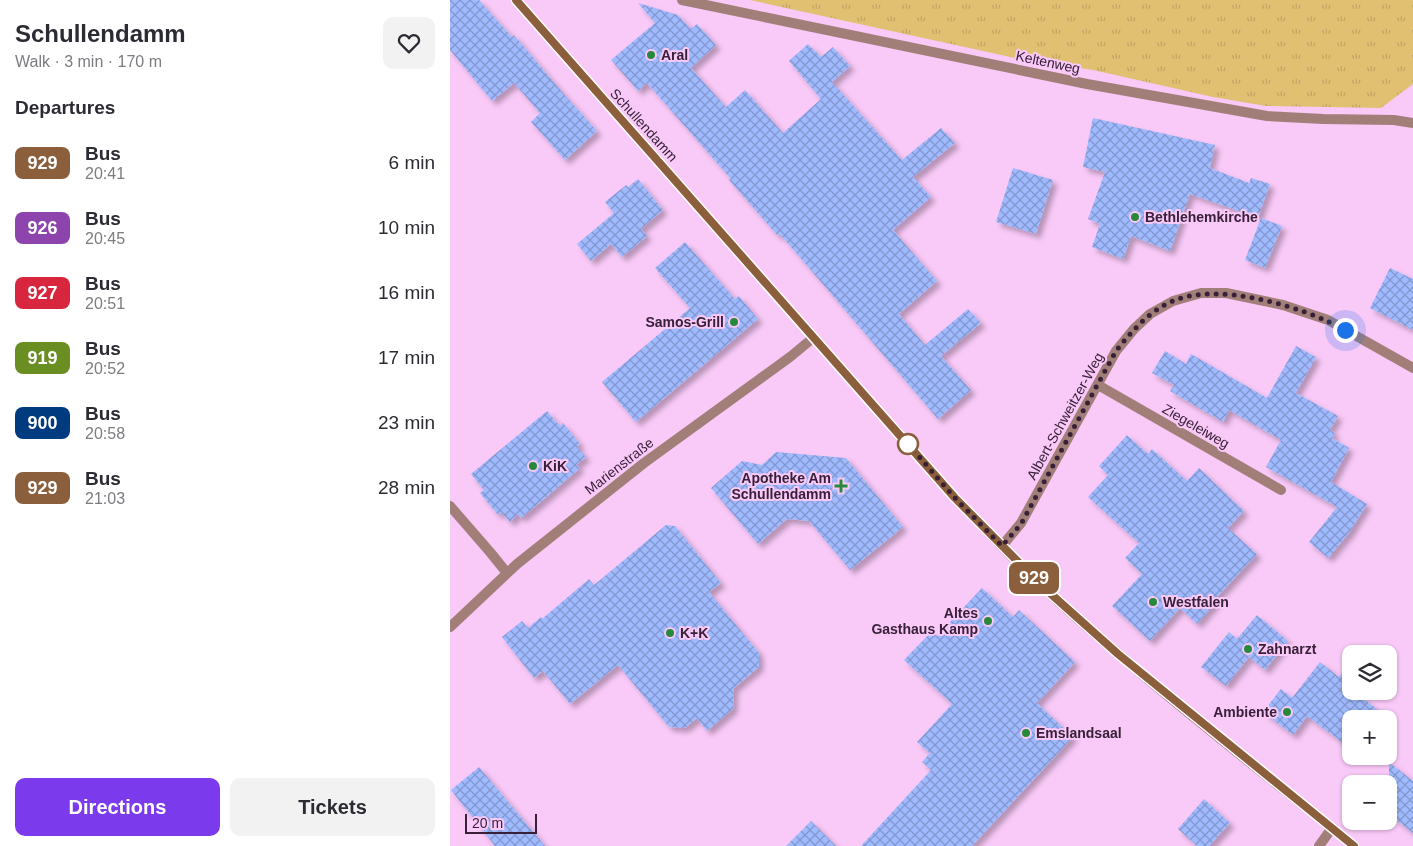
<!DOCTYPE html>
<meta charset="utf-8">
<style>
:root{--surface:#fff;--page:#f2f2f3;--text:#2b2b33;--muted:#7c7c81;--accent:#7c3aed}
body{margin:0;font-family:Arial,sans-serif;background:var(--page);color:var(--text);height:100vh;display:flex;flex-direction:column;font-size:19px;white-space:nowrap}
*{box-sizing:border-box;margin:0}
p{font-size:16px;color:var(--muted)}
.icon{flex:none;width:28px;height:28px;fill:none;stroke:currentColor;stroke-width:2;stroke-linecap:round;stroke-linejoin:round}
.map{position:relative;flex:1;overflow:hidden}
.side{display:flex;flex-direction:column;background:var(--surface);width:450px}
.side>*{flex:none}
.badge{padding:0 10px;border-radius:8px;font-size:18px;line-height:32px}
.tools{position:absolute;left:892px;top:645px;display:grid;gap:10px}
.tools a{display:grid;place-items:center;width:55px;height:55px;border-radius:10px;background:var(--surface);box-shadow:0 1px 4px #0004;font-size:25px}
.scale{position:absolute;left:15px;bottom:12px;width:72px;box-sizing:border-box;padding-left:5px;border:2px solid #382138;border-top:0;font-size:14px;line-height:18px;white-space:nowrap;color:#382138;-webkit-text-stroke:4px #f9c9f8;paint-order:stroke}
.you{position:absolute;width:25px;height:25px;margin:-12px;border:4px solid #fff;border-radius:50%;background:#1a73e8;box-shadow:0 0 0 8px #1a73e833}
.map>.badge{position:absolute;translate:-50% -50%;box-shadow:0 0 0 2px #fff}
h2{padding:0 15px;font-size:19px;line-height:45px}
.round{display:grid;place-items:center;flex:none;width:52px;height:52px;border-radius:10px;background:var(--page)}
.headline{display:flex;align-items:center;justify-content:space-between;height:85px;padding:0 15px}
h1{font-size:24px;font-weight:800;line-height:38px}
.button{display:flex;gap:10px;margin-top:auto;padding:10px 15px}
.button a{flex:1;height:58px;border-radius:10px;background:var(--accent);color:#fff;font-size:20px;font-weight:800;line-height:58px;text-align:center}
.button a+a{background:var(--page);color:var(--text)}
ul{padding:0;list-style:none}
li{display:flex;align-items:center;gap:15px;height:65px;padding:0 15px}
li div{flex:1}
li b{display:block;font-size:19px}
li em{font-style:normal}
li .badge{min-width:55px;font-weight:700;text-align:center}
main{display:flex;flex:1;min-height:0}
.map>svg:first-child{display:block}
.grass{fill:url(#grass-tufts)}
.building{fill:url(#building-cross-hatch);filter:url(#shadow)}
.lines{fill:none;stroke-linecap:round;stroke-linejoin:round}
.minor{stroke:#a27e79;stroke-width:10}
.tertiary{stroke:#a27e79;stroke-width:10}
.secondary{stroke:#83514b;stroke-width:10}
.line-casing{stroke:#fff;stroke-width:11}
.line{stroke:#8b5e3c;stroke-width:8}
.walk{stroke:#382138;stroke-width:5;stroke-dasharray:0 9}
.poi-dot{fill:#28893d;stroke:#f9c9f8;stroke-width:2}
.stop-dot{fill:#fff;stroke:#8b5e3c;stroke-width:2.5}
.labels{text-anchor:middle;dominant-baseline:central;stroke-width:4;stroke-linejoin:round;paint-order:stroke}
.poi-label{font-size:14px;font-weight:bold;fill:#382138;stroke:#f9c9f8;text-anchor:start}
.street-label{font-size:14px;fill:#382138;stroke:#f9c9f8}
</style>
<main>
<section class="side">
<div class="headline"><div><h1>Schullendamm</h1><p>Walk · 3 min · 170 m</p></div><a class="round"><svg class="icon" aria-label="heart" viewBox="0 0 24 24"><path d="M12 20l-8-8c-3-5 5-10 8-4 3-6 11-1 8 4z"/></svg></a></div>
<h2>Departures</h2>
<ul>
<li><span class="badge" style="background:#8b5e3c;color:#fff">929</span><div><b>Bus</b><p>20:41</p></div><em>6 min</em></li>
<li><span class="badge" style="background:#8e44ad;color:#fff">926</span><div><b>Bus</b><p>20:45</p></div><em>10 min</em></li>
<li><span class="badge" style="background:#d7263d;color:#fff">927</span><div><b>Bus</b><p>20:51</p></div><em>16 min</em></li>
<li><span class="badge" style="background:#6b8e23;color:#fff">919</span><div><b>Bus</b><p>20:52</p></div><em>17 min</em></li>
<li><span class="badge" style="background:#003b80;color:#fff">900</span><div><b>Bus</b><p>20:58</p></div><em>23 min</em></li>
<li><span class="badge" style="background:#8b5e3c;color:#fff">929</span><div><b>Bus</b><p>21:03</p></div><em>28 min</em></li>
</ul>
<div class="button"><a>Directions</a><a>Tickets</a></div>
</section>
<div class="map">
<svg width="963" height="846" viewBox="0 0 963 846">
<defs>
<pattern id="grass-tufts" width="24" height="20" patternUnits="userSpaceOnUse" patternTransform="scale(1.25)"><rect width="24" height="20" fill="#e1c071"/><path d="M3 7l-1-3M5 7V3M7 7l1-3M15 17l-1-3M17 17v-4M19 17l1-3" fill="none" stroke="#c2a563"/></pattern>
<pattern id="building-cross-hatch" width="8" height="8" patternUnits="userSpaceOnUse" patternTransform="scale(1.25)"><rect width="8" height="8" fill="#9fbafe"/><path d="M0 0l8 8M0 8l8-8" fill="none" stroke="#8397cf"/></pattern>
<filter id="shadow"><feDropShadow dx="4.5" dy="4.5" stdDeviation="2.5" flood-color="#0004"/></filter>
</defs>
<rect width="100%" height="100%" fill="#f9c9f8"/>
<!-- grass -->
<path class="grass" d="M 300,0 L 963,0 L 963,84 L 931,108 L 816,106 L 763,97 L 643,70 L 565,58 Z"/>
<!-- building -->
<path class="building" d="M 0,0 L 29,0 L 62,37 L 64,35 L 113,93 L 147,131 L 115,160 L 81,122 L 90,113 L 64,83 L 42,101 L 0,50 Z
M 188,3 L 228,15 L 241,29 L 247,24 L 266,45 L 241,68 L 276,107 L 295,90 L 333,133 L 371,99 L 339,61 L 358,44 L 371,57 L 383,47 L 400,66 L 382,82 L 452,160 L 491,128 L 505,143 L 463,177 L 481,197 L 443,230 L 487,281 L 449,314 L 475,345 L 518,309 L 531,323 L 491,356 L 521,390 L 488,419 L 330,234 L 328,236 L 279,180 L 281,179 L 197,83 L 188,91 L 161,60 L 205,23 Z
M 643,118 L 765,145 L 760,168 L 799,183 L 801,178 L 820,184 L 808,218 L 740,194 L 720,251 L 681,236 L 673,259 L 642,247 L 650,224 L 638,219 L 655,172 L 633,167 Z
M 563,168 L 603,180 L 586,234 L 546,222 Z
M 188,179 L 213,210 L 191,229 L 197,236 L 172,257 L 161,244 L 141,261 L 127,244 L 164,213 L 155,202 L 176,185 L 178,187 Z
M 811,218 L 832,226 L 815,268 L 795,260 Z
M 235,242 L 285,299 L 289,296 L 308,319 L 186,422 L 152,382 L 240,308 L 205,268 Z
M 940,268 L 963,279 L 963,330 L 920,308 Z
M 846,346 L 866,357 L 846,393 L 888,416 L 880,430 L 885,433 L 882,438 L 899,448 L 881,482 L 917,504 L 899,533 L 878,558 L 859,542 L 887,507 L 816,467 L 831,440 L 779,410 L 773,422 L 720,391 L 724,385 L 702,373 L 715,351 L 736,364 L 741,354 L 817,398 Z
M 97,411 L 110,426 L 113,423 L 130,444 L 127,447 L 136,457 L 126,465 L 130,468 L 93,500 L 71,518 L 68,514 L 60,522 L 51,512 L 48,515 L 30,493 L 34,490 L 21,474 Z
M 677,435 L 698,454 L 702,449 L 737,481 L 749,468 L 794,511 L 778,528 L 807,554 L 766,598 L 768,600 L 747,624 L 730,608 L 700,641 L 662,606 L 692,574 L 675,558 L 689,543 L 638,497 L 658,475 L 649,466 Z
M 326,452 L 396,458 L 453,527 L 400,570 L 359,521 L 337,519 L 308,544 L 261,488 L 292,461 L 312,465 Z
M 216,525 L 225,526 L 271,583 L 259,592 L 309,653 L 309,667 L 284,688 L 283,709 L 257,731 L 247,718 L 235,728 L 219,727 L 168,665 L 120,704 L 93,671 L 84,678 L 52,637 L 72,621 L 78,628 L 91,617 L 92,619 L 139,579 L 144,585 Z
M 532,588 L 563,617 L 569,610 L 625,662 L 587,703 L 623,737 L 522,846 L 411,846 L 481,770 L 472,762 L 480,753 L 467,742 L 502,704 L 454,660 L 482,631 L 487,636 Z
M 807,615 L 838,641 L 815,670 L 799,657 L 776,686 L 751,667 L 779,632 L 787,639 Z
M 870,662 L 889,677 L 901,662 L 901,691 L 903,691 L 940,719 L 901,719 L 901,749 L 857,716 L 843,735 L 813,712 L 831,689 L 842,698 Z
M 939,762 L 963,781 L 963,833 L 939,814 Z
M 29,767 L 59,803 L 95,846 L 45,846 L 1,790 Z
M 754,799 L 780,823 L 759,846 L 747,846 L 728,829 Z
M 361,821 L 386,846 L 336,846 Z"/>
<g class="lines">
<!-- minor -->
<path class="minor" d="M 232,0 L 637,84 L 817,116 L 873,119 L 944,120 L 963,123
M 648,385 L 831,490
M 0,506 L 40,552 L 57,573
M 552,546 L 571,523 L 666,351 L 684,329 L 700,314 L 723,301 L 751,293 L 776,293 L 833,305 L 878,320 L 963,368
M 0,627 L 67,564 L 194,463 L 340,357 L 363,338"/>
<!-- tertiary -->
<path class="tertiary" d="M 869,846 L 882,828"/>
<!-- secondary -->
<path class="secondary" d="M 66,0 L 505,498 C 534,527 562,558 593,587 C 691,678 799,761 904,846"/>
</g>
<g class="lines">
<!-- line casing -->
<g class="line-casing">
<path id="line" d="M 66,0 L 505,498 L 592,586 L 668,654 L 904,846"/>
</g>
<!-- line -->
<use href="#line" class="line"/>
<!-- walk -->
<path class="walk" d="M 458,444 L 505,498 L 552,546 L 571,524 L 666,351 C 682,331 699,311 723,301 C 768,281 854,307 895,330"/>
</g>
<!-- markers -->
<g class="poi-dot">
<circle cx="201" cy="55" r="5"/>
<circle cx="685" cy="217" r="5"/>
<circle cx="284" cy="322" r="5"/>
<circle cx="83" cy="466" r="5"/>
<path d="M388.5 478.5h5v5h5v5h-5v5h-5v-5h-5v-5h5z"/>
<circle cx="703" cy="602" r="5"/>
<circle cx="538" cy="621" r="5"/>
<circle cx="220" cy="633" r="5"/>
<circle cx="798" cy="649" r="5"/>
<circle cx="837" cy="712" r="5"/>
<circle cx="576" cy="733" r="5"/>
</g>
<circle class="stop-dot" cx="458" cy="444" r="10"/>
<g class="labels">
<!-- poi labels -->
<g class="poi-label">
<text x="211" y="55">Aral</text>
<text x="695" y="217">Bethlehemkirche</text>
<text x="274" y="322" text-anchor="end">Samos-Grill</text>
<text x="93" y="466">KiK</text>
<text x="381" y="478" text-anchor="end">Apotheke Am<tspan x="381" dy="16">Schullendamm</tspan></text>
<text x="713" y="602">Westfalen</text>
<text x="528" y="613" text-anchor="end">Altes<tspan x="528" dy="16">Gasthaus Kamp</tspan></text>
<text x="230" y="633">K+K</text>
<text x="808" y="649">Zahnarzt</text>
<text x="827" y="712" text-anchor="end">Ambiente</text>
<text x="586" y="733">Emslandsaal</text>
</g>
<!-- street labels -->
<g class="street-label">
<text transform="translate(598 62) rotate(12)">Keltenweg</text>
<text transform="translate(194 125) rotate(48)">Schullendamm</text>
<text transform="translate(615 416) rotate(-61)">Albert-Schweitzer-Weg</text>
<text transform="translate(746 426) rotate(30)">Ziegeleiweg</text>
<text transform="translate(169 466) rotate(-38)">Marienstraße</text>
</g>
</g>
</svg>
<div class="tools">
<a><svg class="icon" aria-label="layers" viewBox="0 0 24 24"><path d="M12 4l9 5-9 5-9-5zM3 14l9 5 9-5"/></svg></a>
<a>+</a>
<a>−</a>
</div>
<div class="scale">20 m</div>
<div class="you" style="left:895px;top:330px"></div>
<b class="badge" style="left:584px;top:578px;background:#8b5e3c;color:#fff">929</b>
</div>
</main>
